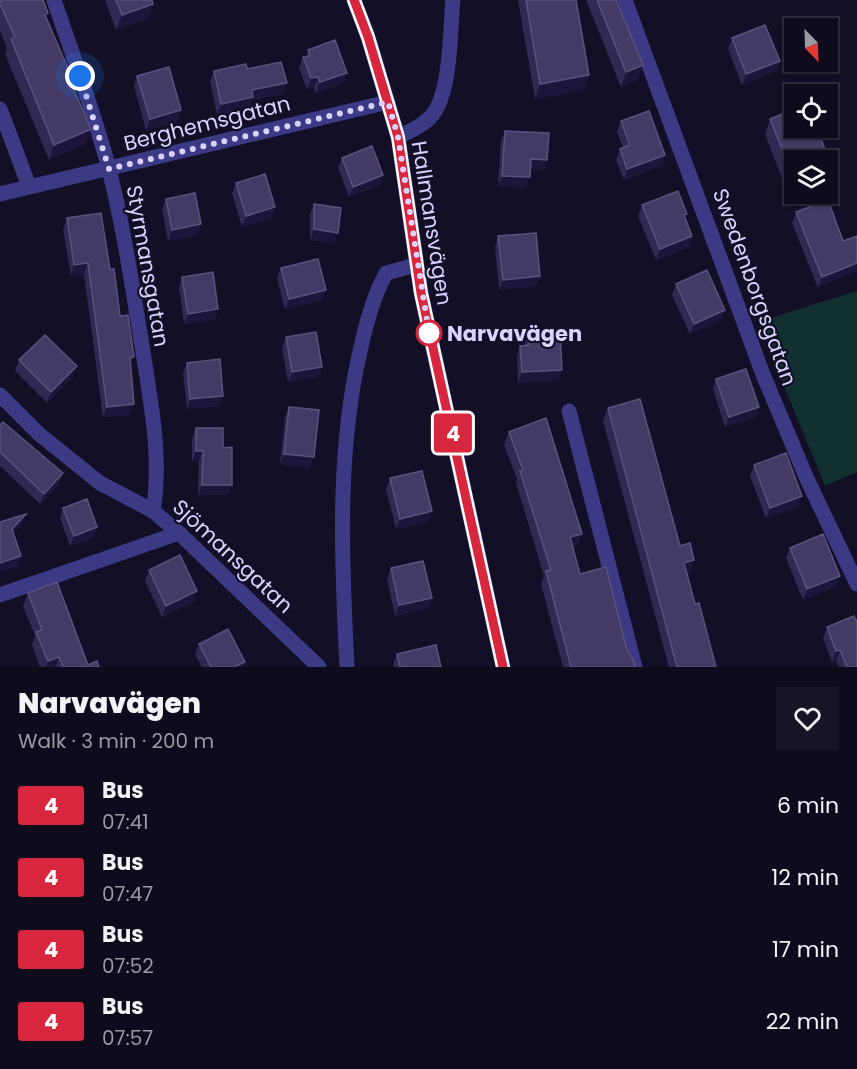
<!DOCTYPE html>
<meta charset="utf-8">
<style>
:root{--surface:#0e0b1c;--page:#171425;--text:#f1f3f6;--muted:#9b9ba3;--line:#2e2b3b}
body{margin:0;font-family:Poppins,sans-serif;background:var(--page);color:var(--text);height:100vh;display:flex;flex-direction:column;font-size:22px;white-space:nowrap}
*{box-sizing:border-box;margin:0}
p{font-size:20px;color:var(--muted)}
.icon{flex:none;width:33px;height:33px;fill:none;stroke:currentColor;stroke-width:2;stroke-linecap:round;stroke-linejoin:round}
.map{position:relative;height:667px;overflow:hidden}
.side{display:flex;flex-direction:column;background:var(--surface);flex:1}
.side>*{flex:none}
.badge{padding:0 12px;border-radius:4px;font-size:21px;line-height:39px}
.needle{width:39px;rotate:157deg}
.buttons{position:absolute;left:784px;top:18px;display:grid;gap:12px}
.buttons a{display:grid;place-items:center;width:54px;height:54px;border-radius:0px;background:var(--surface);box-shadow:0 2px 4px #0004,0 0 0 2px var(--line);font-size:30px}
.you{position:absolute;width:30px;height:30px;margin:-15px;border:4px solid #fff;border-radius:50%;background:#1a73e8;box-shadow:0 0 0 9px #1a73e833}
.map>.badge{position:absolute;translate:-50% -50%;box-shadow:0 0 0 3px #fff}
.round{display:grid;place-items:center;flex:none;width:63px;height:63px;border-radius:0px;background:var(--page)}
.headline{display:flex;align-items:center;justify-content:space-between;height:102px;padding:0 18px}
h1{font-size:28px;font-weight:800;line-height:45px}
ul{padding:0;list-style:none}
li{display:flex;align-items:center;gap:18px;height:72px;padding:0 18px}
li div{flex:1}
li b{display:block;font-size:22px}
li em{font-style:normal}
li .badge{min-width:66px;font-weight:700;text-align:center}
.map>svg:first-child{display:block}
.green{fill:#12302f}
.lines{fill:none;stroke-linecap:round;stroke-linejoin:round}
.street{stroke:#3d3a85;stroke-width:15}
.wall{fill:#312854}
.shaded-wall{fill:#1d163a}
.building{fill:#433a66;stroke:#5a527e;stroke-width:1.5}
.line-casing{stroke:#fff;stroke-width:14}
.line{stroke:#d7263d;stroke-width:9}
.walk{stroke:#d9d4ff;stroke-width:6;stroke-dasharray:0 10.8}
.stop-dot{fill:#fff;stroke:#d7263d;stroke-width:3}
.labels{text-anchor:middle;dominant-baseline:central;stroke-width:4.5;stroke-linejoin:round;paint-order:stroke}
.street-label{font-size:21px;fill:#d9d4ff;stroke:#130f26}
.stop-label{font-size:21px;font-weight:bold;fill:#d9d4ff;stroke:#130f26;text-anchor:start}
</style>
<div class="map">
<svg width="857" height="667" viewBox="0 0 857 667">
<rect width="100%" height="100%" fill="#130f26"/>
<!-- green -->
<path class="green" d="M 857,291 L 857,472 L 825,486 L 758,322 Z"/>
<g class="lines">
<!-- street -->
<path class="street" d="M 54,0 C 73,56 94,112 109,169 C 124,229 133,291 143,352 C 151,403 162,460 153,511
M 354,0 L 368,37 L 398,137 L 421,293 L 503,667
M 625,0 L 764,377 L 807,479 L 857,584
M 0,109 L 29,186
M 398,137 C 410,131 425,125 433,114 C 451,91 450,30 453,0
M 0,194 L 388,102
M 0,395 L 39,434 L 100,483 L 153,511 L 179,533 L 319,667
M 569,411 L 635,667
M 0,595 L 179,533
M 347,667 C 342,567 337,468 356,370 C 363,337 370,303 386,273 L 416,265"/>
</g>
<!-- wall -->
<path class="wall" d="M 0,0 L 46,19 L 70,73 L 68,77 L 91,129 L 85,144 L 49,160 L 5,54 L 7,48 L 0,31 Z
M 105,0 L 152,0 L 153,4 L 148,19 L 116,30 Z
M 518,0 L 576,0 L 589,75 L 584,90 L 535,99 Z
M 586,0 L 616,0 L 643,65 L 637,80 L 621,87 Z
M 732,38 L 780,61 L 776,71 L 742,85 L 728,49 Z
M 308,50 L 347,73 L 343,83 L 316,93 L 314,87 L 307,89 L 299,68 L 303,57 L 306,57 Z
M 247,69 L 283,94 L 252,100 L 250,108 L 217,115 L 210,81 L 214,71 Z
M 137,76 L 178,121 L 146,130 L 134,86 Z
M 795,109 L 795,186 L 786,189 L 765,134 L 770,119 Z
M 621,121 L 665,155 L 662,165 L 624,180 L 616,160 L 620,149 L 623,148 L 617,132 Z
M 505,131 L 547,160 L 544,170 L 530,169 L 526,188 L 498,186 L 501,141 Z
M 342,158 L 383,175 L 380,185 L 349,197 L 338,168 Z
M 236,183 L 275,207 L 271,218 L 242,227 L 232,193 Z
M 166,199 L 201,224 L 197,235 L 168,241 L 162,209 Z
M 314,204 L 334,243 L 310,240 L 310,214 Z
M 642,205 L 685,219 L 692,236 L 689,247 L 656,260 L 638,216 Z
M 796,212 L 843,241 L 818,288 L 792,223 Z
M 67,218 L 110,269 L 120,316 L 130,415 L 103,417 L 84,274 L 71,276 L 63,229 Z
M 498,236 L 540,276 L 536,286 L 499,290 L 495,247 Z
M 281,268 L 322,300 L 285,309 L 277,278 Z
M 182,277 L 218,309 L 214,320 L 184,324 L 179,287 Z
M 676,284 L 721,320 L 690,334 L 672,295 Z
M 528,332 L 559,380 L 518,383 L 517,356 L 520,346 L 525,346 L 525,343 Z
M 286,337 L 322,367 L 318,377 L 288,382 L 282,348 Z
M 19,360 L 73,377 L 47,403 L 15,371 Z
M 187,363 L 219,406 L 187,409 L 183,373 Z
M 716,379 L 759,407 L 755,417 L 725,427 L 713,389 Z
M 289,407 L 310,468 L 280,464 L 285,417 Z
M 608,408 L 680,546 L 694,560 L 689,574 L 687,575 L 695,604 L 716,667 L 669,667 L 603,421 Z
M 0,425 L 63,473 L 59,484 L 40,504 L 0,466 Z
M 196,428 L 223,448 L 228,495 L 198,495 L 199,461 L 192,461 L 192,439 Z
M 509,432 L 582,534 L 577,546 L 573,547 L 580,574 L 626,647 L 635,667 L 563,667 L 541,584 L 544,576 L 516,483 L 517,479 L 504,445 Z
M 754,465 L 798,507 L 766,518 L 750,476 Z
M 390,478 L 432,511 L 428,521 L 396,529 L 386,489 Z
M 63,508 L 97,527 L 94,537 L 70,546 L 60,518 Z
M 790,548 L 840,576 L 836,586 L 803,600 L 786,558 Z
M 391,568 L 432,598 L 428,608 L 395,616 L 387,579 Z
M 149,570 L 194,602 L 162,617 L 145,581 Z
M 28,593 L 88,665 L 99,667 L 40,667 L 32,645 L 35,636 L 23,606 Z
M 827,627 L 857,667 L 839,667 L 836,661 L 832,662 L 823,638 Z
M 199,644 L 245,662 L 243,667 L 202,667 L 195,654 Z
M 397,654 L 441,667 L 394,667 L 393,664 Z"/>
<!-- shaded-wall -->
<path class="shaded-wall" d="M 153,4 L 148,19 L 116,30 L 122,15 Z
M 780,61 L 776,71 L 742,85 L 746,74 Z
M 643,65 L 637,80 L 621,87 L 626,72 Z
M 347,73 L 343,83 L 316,93 L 320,82 Z
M 589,75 L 584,90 L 535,99 L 540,84 Z
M 318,77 L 314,87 L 307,89 L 311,78 Z
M 287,83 L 283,94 L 252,100 L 250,108 L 217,115 L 221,104 L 252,90 Z
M 181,110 L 178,121 L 146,130 L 150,119 Z
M 91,129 L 85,144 L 49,160 L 54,145 Z
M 665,155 L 662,165 L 624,180 L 627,169 Z
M 531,159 L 547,160 L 544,170 L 527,169 Z
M 795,173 L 795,186 L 786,189 L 792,174 Z
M 383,175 L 380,185 L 349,197 L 353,187 Z
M 502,176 L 530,177 L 526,188 L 498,186 Z
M 275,207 L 271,218 L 242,227 L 246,216 Z
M 201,224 L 197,235 L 168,241 L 172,230 Z
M 314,229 L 338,233 L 334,243 L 310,240 Z
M 692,236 L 689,247 L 656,260 L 660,249 Z
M 88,263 L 84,274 L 71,276 L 74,265 Z
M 857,263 L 857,271 L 818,288 L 822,277 Z
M 540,276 L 536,286 L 499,290 L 503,280 Z
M 326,290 L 322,300 L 285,309 L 289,299 Z
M 218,309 L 214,320 L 184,324 L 188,314 Z
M 725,310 L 721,320 L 690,334 L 694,324 Z
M 134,357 L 130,368 L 130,358 Z
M 77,366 L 73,377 L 47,403 L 51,392 Z
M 322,367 L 318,377 L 288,382 L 292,372 Z
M 562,370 L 559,380 L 518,383 L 522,372 Z
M 223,396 L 219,406 L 187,409 L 190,399 Z
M 134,404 L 130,415 L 103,417 L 107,407 Z
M 759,407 L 755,417 L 725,427 L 729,417 Z
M 196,451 L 203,451 L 199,461 L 192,461 Z
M 284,454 L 314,457 L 310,468 L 280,464 Z
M 63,473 L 59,484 L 40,504 L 44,494 Z
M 202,485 L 232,485 L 228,495 L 198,495 Z
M 802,496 L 798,507 L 766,518 L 770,508 Z
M 432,511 L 428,521 L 396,529 L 400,519 Z
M 26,514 L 22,524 L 8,540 L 12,529 Z
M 97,527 L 94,537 L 70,546 L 74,536 Z
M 582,534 L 577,546 L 565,550 L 570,537 Z
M 21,556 L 17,567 L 0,572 L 0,563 Z
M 694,560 L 689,574 L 679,577 L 684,563 Z
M 840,576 L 836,586 L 803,600 L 807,589 Z
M 197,591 L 194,602 L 162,617 L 166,606 Z
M 432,598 L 428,608 L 395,616 L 399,605 Z
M 840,650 L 836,661 L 832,662 L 836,651 Z
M 59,657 L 55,667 L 46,667 L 48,661 Z
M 245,662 L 243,667 L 234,667 Z"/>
<!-- building -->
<path class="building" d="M 0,0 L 43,0 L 48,13 L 45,15 L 70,73 L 67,74 L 91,129 L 54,145 L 11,39 L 15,37 L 0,4 Z
M 116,0 L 152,0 L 153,4 L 122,15 Z
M 526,0 L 576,0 L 589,75 L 540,84 Z
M 597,0 L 616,0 L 643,65 L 626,72 Z
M 765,25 L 780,61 L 746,74 L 732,38 Z
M 335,40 L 347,73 L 320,82 L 318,77 L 311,78 L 303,57 L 310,56 L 308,50 Z
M 281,62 L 287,83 L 252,90 L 253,97 L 221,104 L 214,71 L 246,64 L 247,69 Z
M 169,67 L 181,110 L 150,119 L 137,76 Z
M 795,109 L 795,128 L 817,128 L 829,160 L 795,160 L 795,173 L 792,174 L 770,119 Z
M 649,111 L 665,155 L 627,169 L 620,149 L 630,145 L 621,121 Z
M 505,131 L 549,133 L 547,160 L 531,159 L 530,177 L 502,176 Z
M 372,146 L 383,175 L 353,187 L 342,158 Z
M 265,174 L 275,207 L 246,216 L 236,183 Z
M 678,191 L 687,214 L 684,215 L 692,236 L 660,249 L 642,205 Z
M 195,193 L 201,224 L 172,230 L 166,199 Z
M 828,200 L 843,241 L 857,236 L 857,263 L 822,277 L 796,212 Z
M 314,204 L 341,208 L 338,233 L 314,229 Z
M 101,213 L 110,269 L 114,269 L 120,316 L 128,315 L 134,357 L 130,358 L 134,404 L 107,407 L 88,263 L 74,265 L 67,218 Z
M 536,233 L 540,276 L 503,280 L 498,236 Z
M 318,259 L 326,290 L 289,299 L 281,268 Z
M 707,270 L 725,310 L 694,324 L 676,284 Z
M 213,272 L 218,309 L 188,314 L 182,277 Z
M 560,330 L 562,370 L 522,372 L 520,346 L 529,345 L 528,332 Z
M 316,332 L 322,367 L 292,372 L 286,337 Z
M 45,335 L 77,366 L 51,392 L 19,360 Z
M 220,359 L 223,396 L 190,399 L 187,363 Z
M 746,369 L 759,407 L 729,417 L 716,379 Z
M 640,399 L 680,546 L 690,543 L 694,560 L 684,563 L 695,604 L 699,603 L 716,667 L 677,667 L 608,408 Z
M 289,407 L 319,410 L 314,457 L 284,454 Z
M 546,418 L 582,534 L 570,537 L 580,574 L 606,567 L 626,647 L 634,662 L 635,667 L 571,667 L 546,571 L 551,570 L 520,471 L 523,470 L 509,432 Z
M 3,422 L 63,473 L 44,494 L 0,452 L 0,425 Z
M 196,428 L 223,428 L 223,448 L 232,447 L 232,485 L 202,485 L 203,451 L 196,451 Z
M 786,453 L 802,496 L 770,508 L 754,465 Z
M 422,471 L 432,511 L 400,519 L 390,478 Z
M 87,499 L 97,527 L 74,536 L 63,508 Z
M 26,514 L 12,529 L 21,556 L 0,563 L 0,522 Z
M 823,534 L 840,576 L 807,589 L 790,548 Z
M 180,555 L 197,591 L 166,606 L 149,570 Z
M 423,561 L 432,598 L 399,605 L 391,568 Z
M 57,582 L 88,665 L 97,661 L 99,667 L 63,667 L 59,657 L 48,661 L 36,632 L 42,630 L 28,593 Z
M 854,616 L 857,622 L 857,667 L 847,667 L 840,650 L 836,651 L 827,627 Z
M 228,629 L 245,662 L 234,667 L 211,667 L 199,644 Z
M 436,645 L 441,667 L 400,667 L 397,654 Z"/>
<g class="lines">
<!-- line casing -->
<g class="line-casing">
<path id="line" d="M 354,0 L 368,37 L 398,137 L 421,293 L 503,667"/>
</g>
<!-- line -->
<use href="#line" class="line"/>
<!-- walk -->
<path class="walk" d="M 80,76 L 109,169 L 388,102 L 398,137 L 429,333"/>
</g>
<!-- markers -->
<circle class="stop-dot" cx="429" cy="333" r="12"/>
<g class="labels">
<!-- street labels -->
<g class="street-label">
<text transform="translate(207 123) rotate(-14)">Berghemsgatan</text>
<text transform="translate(432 223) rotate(81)">Hallmansvägen</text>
<text transform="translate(148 266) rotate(80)">Styrmansgatan</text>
<text transform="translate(755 287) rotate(70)">Swedenborgsgatan</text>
<text transform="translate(233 556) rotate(43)">Sjömansgatan</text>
</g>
<!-- stop labels -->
<g class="stop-label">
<text x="447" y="333">Narvavägen</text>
</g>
</g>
</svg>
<div class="buttons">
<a><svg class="needle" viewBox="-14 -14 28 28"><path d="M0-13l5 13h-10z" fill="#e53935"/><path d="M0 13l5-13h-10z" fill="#9b9ba3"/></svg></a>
<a><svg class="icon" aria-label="locate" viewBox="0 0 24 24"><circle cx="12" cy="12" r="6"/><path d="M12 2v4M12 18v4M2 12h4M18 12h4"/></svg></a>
<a><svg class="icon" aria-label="layers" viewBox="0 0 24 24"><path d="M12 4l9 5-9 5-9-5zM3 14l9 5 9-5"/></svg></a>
</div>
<div class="you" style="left:80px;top:76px"></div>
<b class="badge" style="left:453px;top:433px;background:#d7263d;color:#fff">4</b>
</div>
<section class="side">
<div class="headline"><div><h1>Narvavägen</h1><p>Walk · 3 min · 200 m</p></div><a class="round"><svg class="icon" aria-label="heart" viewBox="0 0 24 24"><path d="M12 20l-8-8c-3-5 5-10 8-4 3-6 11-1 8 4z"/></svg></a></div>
<ul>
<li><span class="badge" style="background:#d7263d;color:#fff">4</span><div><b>Bus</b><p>07:41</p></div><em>6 min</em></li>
<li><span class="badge" style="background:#d7263d;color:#fff">4</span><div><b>Bus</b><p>07:47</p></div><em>12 min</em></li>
<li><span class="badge" style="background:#d7263d;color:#fff">4</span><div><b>Bus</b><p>07:52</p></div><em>17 min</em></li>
<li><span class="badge" style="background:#d7263d;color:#fff">4</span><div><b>Bus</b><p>07:57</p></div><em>22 min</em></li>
</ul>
</section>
